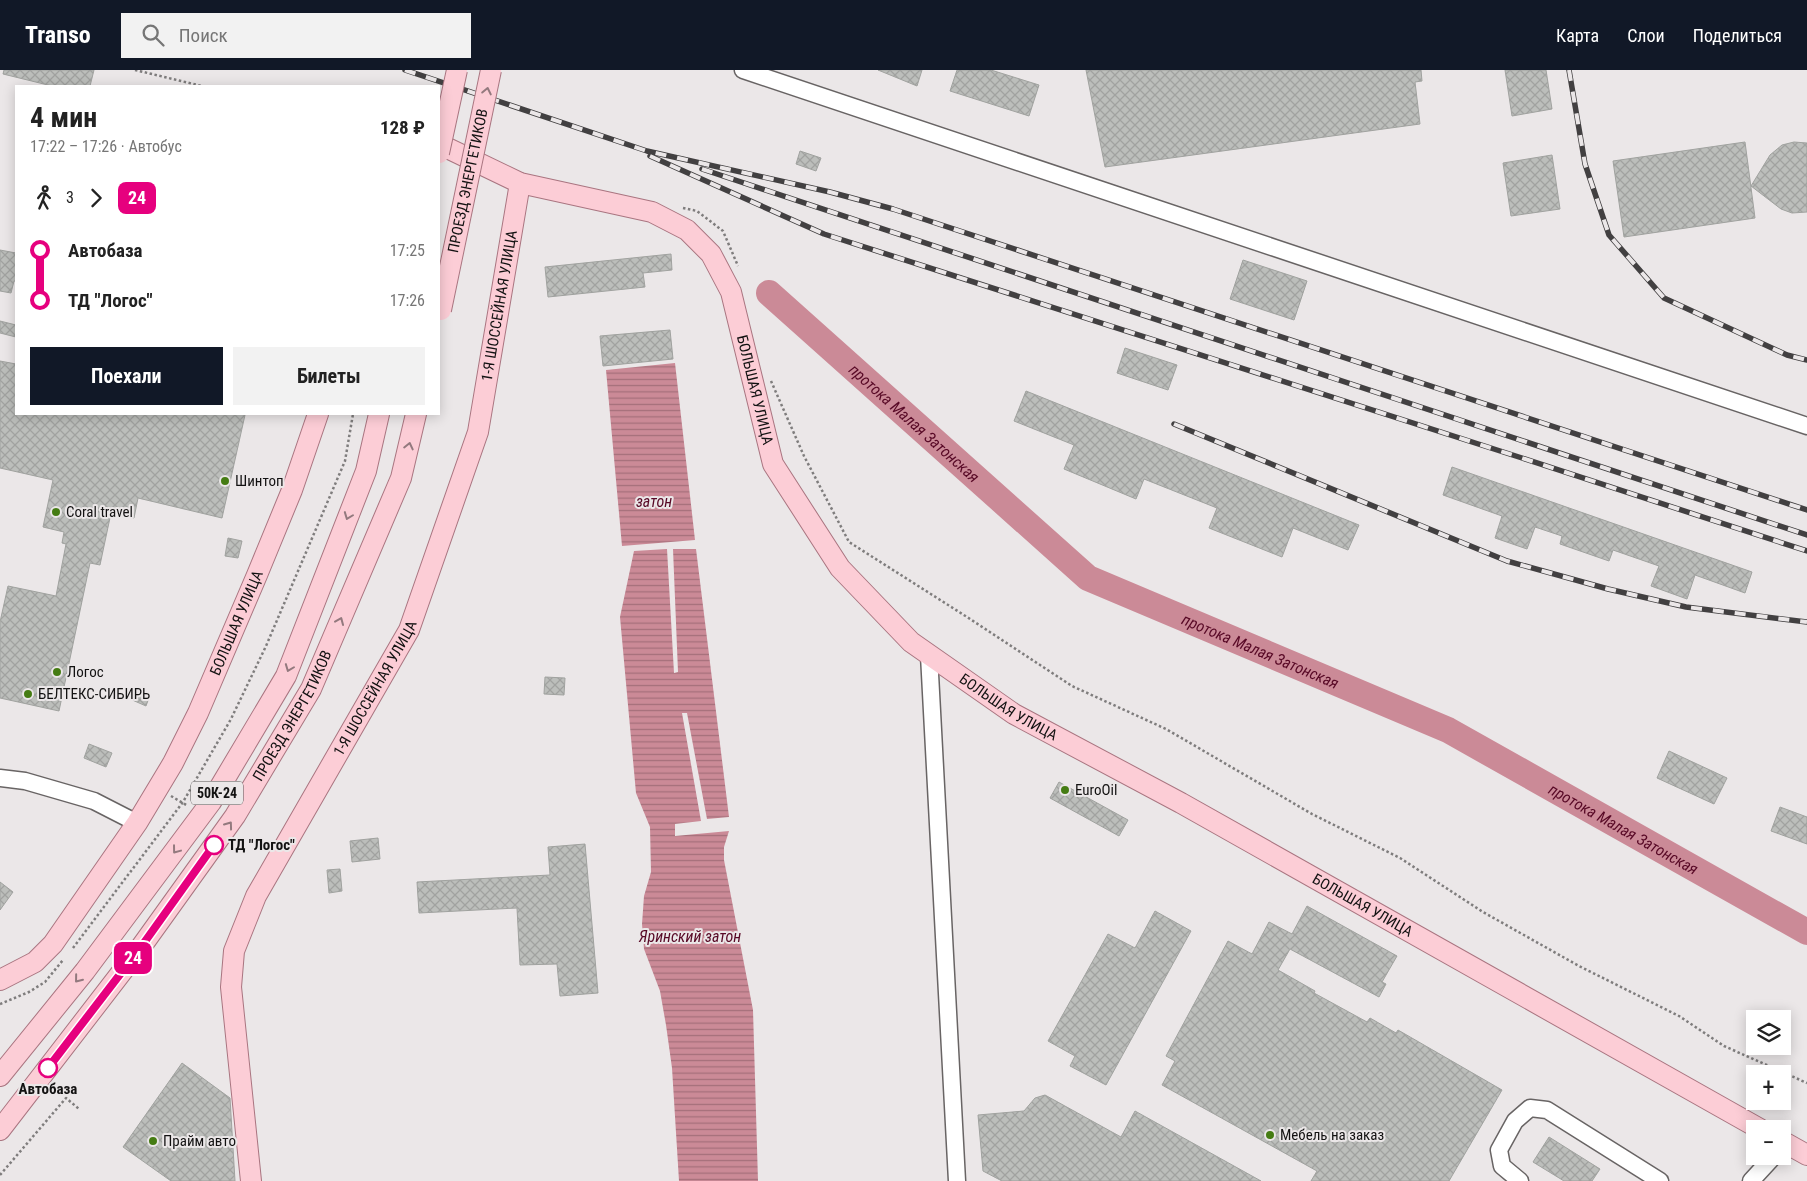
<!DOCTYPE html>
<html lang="ru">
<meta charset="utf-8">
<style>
:root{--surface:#fff;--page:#f2f2f2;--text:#222;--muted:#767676;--accent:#111827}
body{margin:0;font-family:"Roboto Condensed",sans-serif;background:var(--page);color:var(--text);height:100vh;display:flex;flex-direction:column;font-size:19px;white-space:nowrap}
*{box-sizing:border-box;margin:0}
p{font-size:16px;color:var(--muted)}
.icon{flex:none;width:28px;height:28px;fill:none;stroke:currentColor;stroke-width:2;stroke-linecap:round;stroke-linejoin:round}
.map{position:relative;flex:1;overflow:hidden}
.details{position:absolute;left:15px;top:15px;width:425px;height:330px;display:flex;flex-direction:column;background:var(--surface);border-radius:0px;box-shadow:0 2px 12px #0003}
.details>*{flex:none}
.badge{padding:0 10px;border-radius:8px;font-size:18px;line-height:32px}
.buttons{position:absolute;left:1746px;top:940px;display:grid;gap:10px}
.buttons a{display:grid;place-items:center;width:45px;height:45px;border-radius:0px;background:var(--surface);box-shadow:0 2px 12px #0003;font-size:25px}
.map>.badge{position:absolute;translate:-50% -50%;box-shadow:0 0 0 2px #fff}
.legs{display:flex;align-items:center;gap:8px;height:55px;padding:0 15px;font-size:16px}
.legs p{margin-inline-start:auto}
.summary{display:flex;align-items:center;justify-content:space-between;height:85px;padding:0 15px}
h1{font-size:28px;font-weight:700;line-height:38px}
.button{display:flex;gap:10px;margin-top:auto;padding:10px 15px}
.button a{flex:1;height:58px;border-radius:0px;background:var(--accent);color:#fff;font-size:20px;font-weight:700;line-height:58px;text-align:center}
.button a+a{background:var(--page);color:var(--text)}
ul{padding:0 15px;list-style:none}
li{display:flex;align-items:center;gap:18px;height:50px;font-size:19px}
li i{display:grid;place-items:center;width:8px;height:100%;margin:0 6px;background:currentColor}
li i::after{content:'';width:12px;height:12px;margin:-6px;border:4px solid;border-radius:50%;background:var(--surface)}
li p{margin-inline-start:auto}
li:first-child i{background:linear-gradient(#0000 50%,currentColor 0)}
li:last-child i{background:linear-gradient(currentColor 50%,#0000 0)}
header{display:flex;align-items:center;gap:30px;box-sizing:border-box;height:70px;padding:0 25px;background:var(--accent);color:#fff}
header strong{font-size:24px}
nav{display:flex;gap:28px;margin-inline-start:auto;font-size:18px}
.search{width:350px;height:45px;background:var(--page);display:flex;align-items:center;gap:12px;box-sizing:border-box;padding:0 18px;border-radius:0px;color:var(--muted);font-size:19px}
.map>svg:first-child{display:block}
.water{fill:url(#water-rules)}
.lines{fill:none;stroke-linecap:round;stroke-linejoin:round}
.river{stroke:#cb8a97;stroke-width:26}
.building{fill:url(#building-cross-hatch);stroke:#a0a29f}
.minor-casing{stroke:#686464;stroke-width:19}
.major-casing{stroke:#a97580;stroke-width:22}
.path{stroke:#7f7d7d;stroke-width:2.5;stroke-dasharray:2.5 2.5;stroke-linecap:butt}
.minor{stroke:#fff;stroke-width:16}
.major{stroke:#fccdd6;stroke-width:20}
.rail-casing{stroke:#424041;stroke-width:5.5}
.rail{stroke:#ebe7e8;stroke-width:4;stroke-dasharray:11;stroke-linecap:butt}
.major-bridge-casing{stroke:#a97580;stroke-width:22;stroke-linecap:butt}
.major-bridge{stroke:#fccdd6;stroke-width:20}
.oneway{stroke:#93797e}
.line-1-casing{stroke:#fff;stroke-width:11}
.line-1{stroke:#e6007e;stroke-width:8}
.poi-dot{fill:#457c13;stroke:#ebe7e8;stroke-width:2}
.stop-1-dot{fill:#fff;stroke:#e6007e;stroke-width:2.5}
.labels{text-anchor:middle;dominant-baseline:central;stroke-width:4;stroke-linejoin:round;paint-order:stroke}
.shield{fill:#ebe7e8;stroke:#545252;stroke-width:1}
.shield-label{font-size:14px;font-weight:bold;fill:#131212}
.street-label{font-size:15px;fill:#131212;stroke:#ebe7e8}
.poi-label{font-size:15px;fill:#131212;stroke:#ebe7e8;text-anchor:start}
.stop-label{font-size:15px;font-weight:bold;fill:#131212;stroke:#ebe7e8;text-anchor:start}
.water-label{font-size:16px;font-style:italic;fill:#580926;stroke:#ebe7e8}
</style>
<header>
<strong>Transo</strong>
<div class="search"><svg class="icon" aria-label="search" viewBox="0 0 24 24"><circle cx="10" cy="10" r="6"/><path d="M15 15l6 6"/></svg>Поиск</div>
<nav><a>Карта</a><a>Слои</a><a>Поделиться</a></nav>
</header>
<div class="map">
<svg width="1807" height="1111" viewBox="0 0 1807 1111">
<defs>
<pattern id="water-rules" width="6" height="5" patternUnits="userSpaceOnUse" patternTransform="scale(1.25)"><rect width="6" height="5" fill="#cb8a97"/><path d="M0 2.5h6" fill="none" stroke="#a46f7a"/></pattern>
<pattern id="building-cross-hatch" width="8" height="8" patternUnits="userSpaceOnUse" patternTransform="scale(1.25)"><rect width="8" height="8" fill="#bcbebb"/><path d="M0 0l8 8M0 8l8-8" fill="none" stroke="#a1a2a0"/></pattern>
</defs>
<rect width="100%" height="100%" fill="#ebe7e8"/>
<!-- water -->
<path class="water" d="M 675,293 L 695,470 L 622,476 L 606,300 Z
M 667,479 L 674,603 L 678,602 L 673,479 L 696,479 L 729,747 L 707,749 L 687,643 L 682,643 L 701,751 L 675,754 L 675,766 L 729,761 L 724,777 L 724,790 L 753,940 L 758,1111 L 679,1111 L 672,998 L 666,955 L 660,921 L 644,879 L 642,854 L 644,826 L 651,802 L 650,757 L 636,723 L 620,547 L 634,481 Z"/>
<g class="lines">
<!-- river -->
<path class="river" id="s1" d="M 769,223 L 1088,508 L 1448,660 L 1807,862"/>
</g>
<!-- building -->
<path class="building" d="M 4,0 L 94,0 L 90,16 L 52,16 L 3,4 Z
M 878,0 L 922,0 L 917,16 Z
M 957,0 L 991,0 L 1039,15 L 1029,46 L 950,21 Z
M 1086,0 L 1421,0 L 1422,11 L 1415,12 L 1420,54 L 1105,97 Z
M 1505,0 L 1546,0 L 1552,39 L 1512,46 Z
M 1745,72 L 1755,148 L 1624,167 L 1613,91 Z
M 1794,72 L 1807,73 L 1807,142 L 1792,143 L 1781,139 L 1751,116 L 1770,85 L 1782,75 Z
M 800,81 L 821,88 L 816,101 L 796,94 Z
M 1552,85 L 1560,139 L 1511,146 L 1503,93 Z
M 0,180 L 16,183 L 16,211 L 14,211 L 11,223 L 0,221 Z
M 671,184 L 672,200 L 643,203 L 645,217 L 548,227 L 545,197 Z
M 1243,190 L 1307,211 L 1294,250 L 1230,229 Z
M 0,251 L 16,255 L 16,267 L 0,263 Z
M 670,260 L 673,289 L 603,296 L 600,266 Z
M 1125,278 L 1177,295 L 1168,320 L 1117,303 Z
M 0,291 L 16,294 L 16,344 L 238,344 L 245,345 L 222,448 L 138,428 L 134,448 L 111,443 L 100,495 L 90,493 L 59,641 L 0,628 L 0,552 L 8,516 L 56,526 L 66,474 L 62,473 L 64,462 L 43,457 L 53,410 L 0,398 Z
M 1026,321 L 1359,455 L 1348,480 L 1293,458 L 1282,487 L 1209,458 L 1217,438 L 1144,409 L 1136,429 L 1064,399 L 1074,375 L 1014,351 Z
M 1452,397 L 1752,502 L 1745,523 L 1695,505 L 1687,529 L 1651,516 L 1659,496 L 1613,480 L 1609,491 L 1560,474 L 1562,466 L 1535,457 L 1527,479 L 1495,468 L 1502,446 L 1443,425 Z
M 228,468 L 242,471 L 238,488 L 225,486 Z
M 545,607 L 565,608 L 564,625 L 544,624 Z
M 134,619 L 150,625 L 146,636 L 130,629 Z
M 89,674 L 112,683 L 106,697 L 84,688 Z
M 1669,681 L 1727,708 L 1714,734 L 1657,708 Z
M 1059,712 L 1128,750 L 1119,766 L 1050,728 Z
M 1780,737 L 1807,747 L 1807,774 L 1771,761 Z
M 378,768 L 380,789 L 352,792 L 350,771 Z
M 585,774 L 598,923 L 560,926 L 557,894 L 520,895 L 517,838 L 419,843 L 417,812 L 550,805 L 548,777 Z
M 340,799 L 342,821 L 329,823 L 327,800 Z
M 0,812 L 13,822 L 0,840 Z
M 1307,836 L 1397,886 L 1382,912 L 1386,914 L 1379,927 L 1290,879 L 1278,900 L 1315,921 L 1314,923 L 1367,952 L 1370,948 L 1396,963 L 1398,960 L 1502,1020 L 1449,1111 L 1311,1111 L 1317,1101 L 1162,1015 L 1175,991 L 1166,986 L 1228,871 L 1252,884 L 1269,852 L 1292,864 Z
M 1155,841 L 1191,861 L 1106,1015 L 1070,996 L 1075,986 L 1048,971 L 1108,864 L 1135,878 Z
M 182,993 L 230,1028 L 235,1111 L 171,1111 L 123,1077 Z
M 1045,1025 L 1121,1067 L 1135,1041 L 1261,1111 L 1002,1111 L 983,1101 L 978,1045 L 1024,1041 L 1035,1028 Z
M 1549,1067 L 1600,1099 L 1592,1111 L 1564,1111 L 1533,1092 Z"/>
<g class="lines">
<!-- minor casing -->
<g class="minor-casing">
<path id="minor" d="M 743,0 C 1097,120 1453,236 1807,356
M 929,585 L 957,1111
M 0,708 L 25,711 L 94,731 L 137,753
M 1520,1111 L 1502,1096 L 1499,1080 L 1515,1051 L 1530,1038 L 1547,1040 L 1660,1111
M 1751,1111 L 1774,1086"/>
</g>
<!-- major casing -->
<g class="major-casing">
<g id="major">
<path id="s2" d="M 439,74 L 520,113 L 652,142 L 687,160 L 711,184 L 731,222 L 773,394 L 840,498 L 911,572 L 1014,644 L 1181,733 L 1760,1059"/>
<path id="s3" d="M 0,910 L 35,892 L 53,874 L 137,753 L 173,693 L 198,643 L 257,505 L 292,420 L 318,344"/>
<path d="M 0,1006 L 85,901 L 211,732 L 286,606 L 366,401 L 379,344"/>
<path id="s4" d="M 0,1060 L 141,877 L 235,746 L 311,619 L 401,408 L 416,344"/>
<path d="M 1782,1071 L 1807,1085"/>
<path id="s5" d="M 251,1111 L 231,917 L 234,881 L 256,826 L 409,560 L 478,362 L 520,113"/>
</g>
</g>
<!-- path -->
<path class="path" d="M 135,0 L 202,16
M 683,138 L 697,141 L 723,161 L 738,196
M 771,311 L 804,386 L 849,472 L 967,547 L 1072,616 L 1166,659 L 1312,744 L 1400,788 L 1483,842 L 1579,896 L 1679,946 L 1724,976 L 1807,1013
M 171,726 L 188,736
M 73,878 L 183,732 L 231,649 L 266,576 L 345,391 L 353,344
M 0,934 L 29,922 L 45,912 L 63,890
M 0,1105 L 66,1028 L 79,1039"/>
<!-- minor -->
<use href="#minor" class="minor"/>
<!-- major -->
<use href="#major" class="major"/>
<!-- rail casing -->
<g class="rail-casing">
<path id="rail" d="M 405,0 L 647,81 L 830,122 L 893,139 L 1807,440
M 1569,0 L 1585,94 L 1609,165 L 1664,228 L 1787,285 L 1807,290
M 650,86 L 824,164 L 1522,388 L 1807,481
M 702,99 L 1807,465
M 1174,354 L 1507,491 L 1608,519 L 1686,537 L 1807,552"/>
</g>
<!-- rail -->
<use href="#rail" class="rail"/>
<!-- major-bridge casing -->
<g class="major-bridge-casing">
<g id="major-bridge">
<path d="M 439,83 L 457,0"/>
<path id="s6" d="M 441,240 L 491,0"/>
</g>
</g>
<!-- major-bridge -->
<use href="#major-bridge" class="major-bridge"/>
</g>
<!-- one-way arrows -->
<defs><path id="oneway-chevron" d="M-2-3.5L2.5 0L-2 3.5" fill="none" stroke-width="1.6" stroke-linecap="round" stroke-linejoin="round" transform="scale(1.25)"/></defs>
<g class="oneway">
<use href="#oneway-chevron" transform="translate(487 21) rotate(-78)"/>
<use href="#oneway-chevron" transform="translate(409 376) rotate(-77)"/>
<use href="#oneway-chevron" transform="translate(348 446) rotate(111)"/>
<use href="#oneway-chevron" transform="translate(340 551) rotate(-67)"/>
<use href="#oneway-chevron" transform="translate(289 598) rotate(111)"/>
<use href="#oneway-chevron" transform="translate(229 755) rotate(-54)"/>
<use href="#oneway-chevron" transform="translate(176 780) rotate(127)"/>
<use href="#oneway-chevron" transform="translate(78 909) rotate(129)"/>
</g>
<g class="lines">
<!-- line-1 casing -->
<g class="line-1-casing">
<path id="line-1" d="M 48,998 L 141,877 L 214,775"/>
</g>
<!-- line-1 -->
<use href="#line-1" class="line-1"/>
</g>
<!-- markers -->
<g class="poi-dot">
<circle cx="225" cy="411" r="5"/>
<circle cx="56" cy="442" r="5"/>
<circle cx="57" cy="602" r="5"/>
<circle cx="28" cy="624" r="5"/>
<circle cx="1065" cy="720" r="5"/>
<circle cx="1270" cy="1065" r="5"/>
<circle cx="153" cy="1071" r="5"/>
</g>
<g class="stop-1-dot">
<circle cx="214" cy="775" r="9"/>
<circle cx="48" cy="998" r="9"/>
</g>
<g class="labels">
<!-- shield labels -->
<rect class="shield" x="191" y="711.5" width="52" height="23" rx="4"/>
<g class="shield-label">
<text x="217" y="723">50К-24</text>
</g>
<!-- street labels -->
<g class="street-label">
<text stroke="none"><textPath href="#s6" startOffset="132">ПРОЕЗД ЭНЕРГЕТИКОВ</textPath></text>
<text stroke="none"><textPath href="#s5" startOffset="935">1-Я ШОССЕЙНАЯ УЛИЦА</textPath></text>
<text stroke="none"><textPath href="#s2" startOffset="442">БОЛЬШАЯ УЛИЦА</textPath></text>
<text stroke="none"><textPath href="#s3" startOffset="436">БОЛЬШАЯ УЛИЦА</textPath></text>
<text stroke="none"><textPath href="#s5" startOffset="530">1-Я ШОССЕЙНАЯ УЛИЦА</textPath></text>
<text stroke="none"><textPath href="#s2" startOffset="862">БОЛЬШАЯ УЛИЦА</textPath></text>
<text stroke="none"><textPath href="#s4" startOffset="508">ПРОЕЗД ЭНЕРГЕТИКОВ</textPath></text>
<text stroke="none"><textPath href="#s2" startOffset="1268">БОЛЬШАЯ УЛИЦА</textPath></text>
</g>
<!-- poi labels -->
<g class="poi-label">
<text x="235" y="411">Шинтоп</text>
<text x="66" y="442">Coral travel</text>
<text x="67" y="602">Логос</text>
<text x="38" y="624">БЕЛТЕКС-СИБИРЬ</text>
<text x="1075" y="720">EuroOil</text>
<text x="1280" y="1065">Мебель на заказ</text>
<text x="163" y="1071">Прайм авто</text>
</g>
<!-- stop labels -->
<g class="stop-label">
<text x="228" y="775">ТД "Логос"</text>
<text x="48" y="1019" text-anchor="middle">Автобаза</text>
</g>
<!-- water labels -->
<g class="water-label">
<text stroke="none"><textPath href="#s1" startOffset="195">протока Малая Затонская</textPath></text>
<text x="654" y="431">затон</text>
<text stroke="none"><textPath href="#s1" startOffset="615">протока Малая Затонская</textPath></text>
<text stroke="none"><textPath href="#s1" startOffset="1020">протока Малая Затонская</textPath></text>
<text x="690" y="866">Яринский затон</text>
</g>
</g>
</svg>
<div class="buttons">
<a><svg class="icon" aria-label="layers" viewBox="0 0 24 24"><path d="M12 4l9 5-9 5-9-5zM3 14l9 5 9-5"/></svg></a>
<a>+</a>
<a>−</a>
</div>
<b class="badge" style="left:133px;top:888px;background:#e6007e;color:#fff">24</b>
<section class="details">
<div class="summary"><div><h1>4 мин</h1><p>17:22 – 17:26 · Автобус</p></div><b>128 ₽</b></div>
<div class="legs"><svg class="icon" aria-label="walk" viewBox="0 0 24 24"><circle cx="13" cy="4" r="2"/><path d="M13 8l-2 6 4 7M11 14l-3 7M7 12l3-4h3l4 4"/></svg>3<svg class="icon" aria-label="forward" viewBox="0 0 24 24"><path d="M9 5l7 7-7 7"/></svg><b class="badge" style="background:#e6007e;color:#fff">24</b></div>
<ul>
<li><i style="color:#e6007e"></i><b>Автобаза</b><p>17:25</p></li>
<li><i style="color:#e6007e"></i><b>ТД &quot;Логос&quot;</b><p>17:26</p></li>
</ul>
<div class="button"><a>Поехали</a><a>Билеты</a></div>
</section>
</div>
